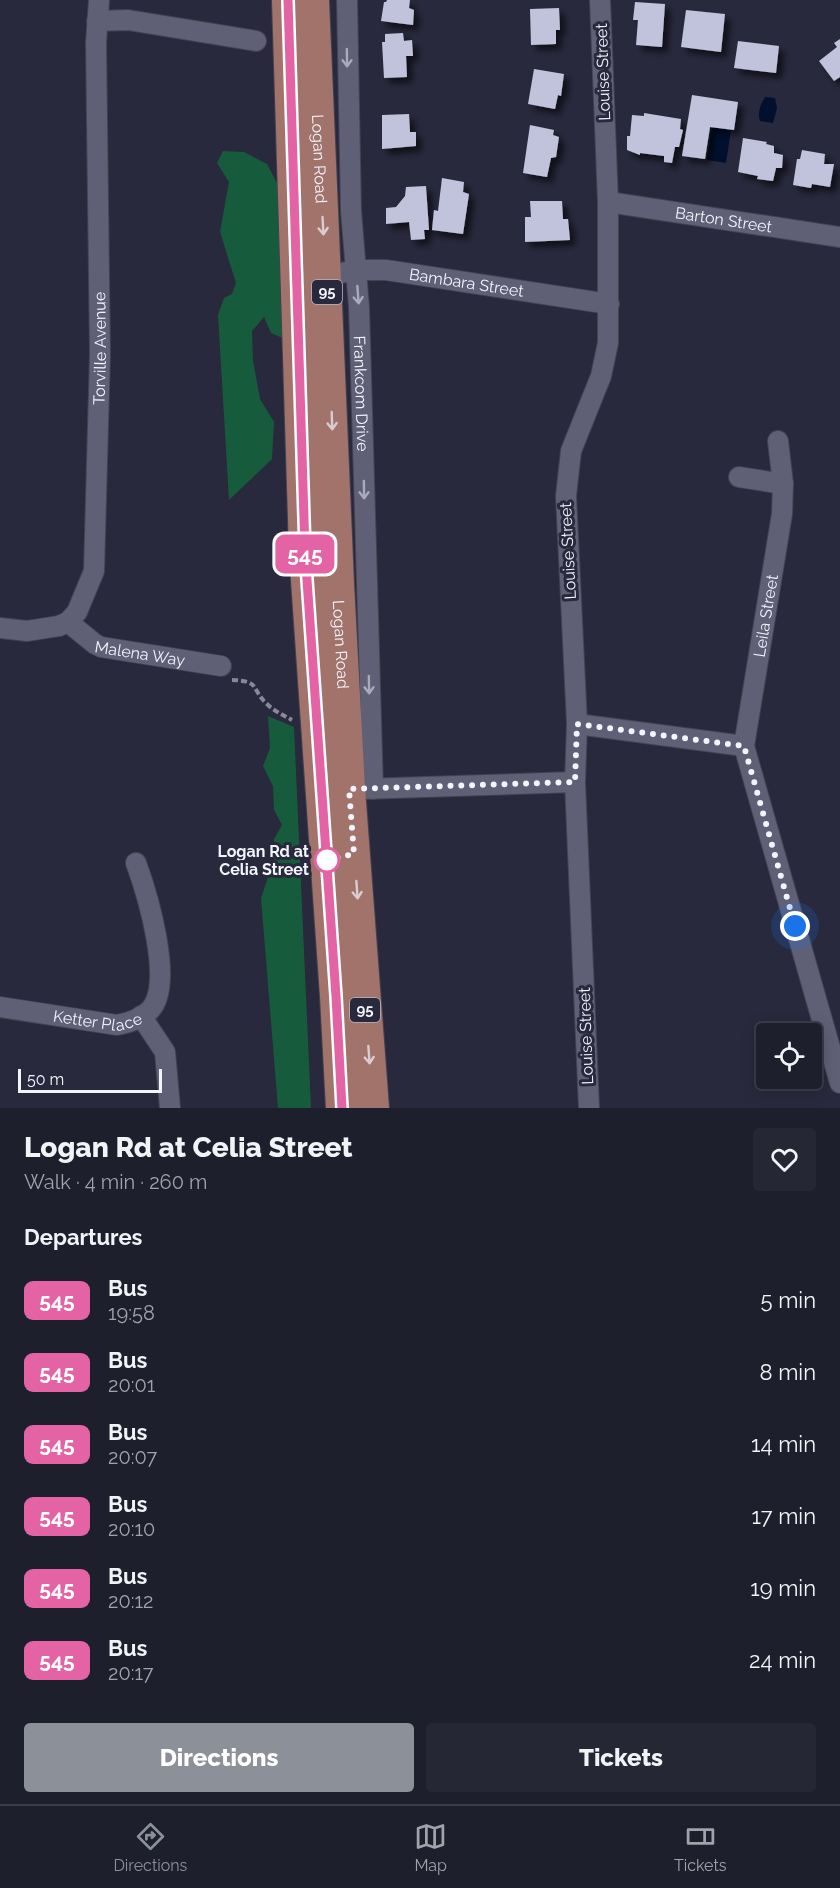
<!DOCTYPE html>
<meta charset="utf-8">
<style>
:root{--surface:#1e1f2d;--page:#262735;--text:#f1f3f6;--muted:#a1a2aa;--line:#3c3d49;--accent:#8c9099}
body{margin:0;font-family:Raleway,sans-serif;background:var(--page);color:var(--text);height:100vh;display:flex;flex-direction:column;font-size:22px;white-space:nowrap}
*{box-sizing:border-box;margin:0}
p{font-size:20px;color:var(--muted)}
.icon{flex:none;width:33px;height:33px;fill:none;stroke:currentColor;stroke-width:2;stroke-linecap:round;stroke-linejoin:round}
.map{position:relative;height:1108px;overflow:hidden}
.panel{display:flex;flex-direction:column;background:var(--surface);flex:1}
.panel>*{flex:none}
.badge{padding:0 12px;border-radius:9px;font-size:21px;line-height:39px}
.controls{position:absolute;left:756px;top:1023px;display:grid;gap:12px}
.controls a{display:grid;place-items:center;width:66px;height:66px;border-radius:6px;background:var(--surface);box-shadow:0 3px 15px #0003,0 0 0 2px var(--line);font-size:30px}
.scale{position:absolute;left:18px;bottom:15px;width:144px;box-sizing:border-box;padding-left:6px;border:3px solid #f3f4fe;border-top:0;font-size:16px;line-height:21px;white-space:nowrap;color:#f3f4fe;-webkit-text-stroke:4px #28293c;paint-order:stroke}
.you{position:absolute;width:30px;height:30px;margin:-15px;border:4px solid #fff;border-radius:50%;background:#1a73e8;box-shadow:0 0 0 9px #1a73e833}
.map>.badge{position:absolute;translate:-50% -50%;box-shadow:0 0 0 3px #fff}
h2{padding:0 24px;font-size:22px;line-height:54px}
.round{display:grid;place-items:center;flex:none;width:63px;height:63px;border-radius:6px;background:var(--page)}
.overview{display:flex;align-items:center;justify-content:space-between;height:102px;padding:0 24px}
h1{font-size:28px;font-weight:800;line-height:45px}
.cta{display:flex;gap:12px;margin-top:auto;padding:12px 24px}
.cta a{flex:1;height:69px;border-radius:6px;background:var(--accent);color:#fff;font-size:24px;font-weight:800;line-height:69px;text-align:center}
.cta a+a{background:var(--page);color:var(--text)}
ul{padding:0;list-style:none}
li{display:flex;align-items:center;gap:18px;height:72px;padding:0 24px}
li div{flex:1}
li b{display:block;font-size:22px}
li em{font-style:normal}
li .badge{min-width:66px;font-weight:700;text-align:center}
.tab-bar{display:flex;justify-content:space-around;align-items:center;height:84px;border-top:2px solid var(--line);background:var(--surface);font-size:16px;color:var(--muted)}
.tab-bar a{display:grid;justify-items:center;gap:3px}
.tab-bar .current{color:var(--accent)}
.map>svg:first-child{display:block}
.green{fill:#165c3c}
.water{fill:#00102e}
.building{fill:#c1c2db;filter:url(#shadow)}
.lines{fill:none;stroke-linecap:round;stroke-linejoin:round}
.minor-casing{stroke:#434353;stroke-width:22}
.primary-casing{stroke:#434353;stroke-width:34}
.path{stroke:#888998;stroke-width:4;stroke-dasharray:6 3;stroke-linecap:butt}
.minor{stroke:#5f6076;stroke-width:20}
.primary{stroke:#a1736b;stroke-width:32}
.oneway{stroke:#a9aaba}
.oneway2{stroke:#dacdd2}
.line-casing{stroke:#fff;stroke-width:14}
.line{stroke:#e463a4;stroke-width:9}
.walk{stroke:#f3f4fe;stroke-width:6;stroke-dasharray:0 10.8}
.stop-dot{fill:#fff;stroke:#e463a4;stroke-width:3}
.labels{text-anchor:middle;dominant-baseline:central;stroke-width:6;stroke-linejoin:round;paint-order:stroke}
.shield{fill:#28293c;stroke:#b6b7c4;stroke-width:1.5}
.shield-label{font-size:15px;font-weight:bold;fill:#f3f4fe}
.street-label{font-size:16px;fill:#f3f4fe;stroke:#28293c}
.stop-label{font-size:16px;font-weight:bold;fill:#f3f4fe;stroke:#28293c;text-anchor:end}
</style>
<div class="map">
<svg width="840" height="1108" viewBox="0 0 840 1108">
<defs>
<filter id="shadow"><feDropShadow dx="5.5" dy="5.5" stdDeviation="3" flood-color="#0009"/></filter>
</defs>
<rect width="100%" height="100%" fill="#28293c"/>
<!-- green -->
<path class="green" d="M 223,151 L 244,152 L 267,164 L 278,185 L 285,339 L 271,333 L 264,317 L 252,331 L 253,361 L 260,399 L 274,422 L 272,459 L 229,500 L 218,315 L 224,298 L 232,294 L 236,283 L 220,232 L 229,182 L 217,163 Z
M 268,716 L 294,727 L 311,1108 L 278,1108 L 261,898 L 272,865 L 274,839 L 282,825 L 274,810 L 273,786 L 263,766 L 270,748 Z"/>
<!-- water -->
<path class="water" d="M 765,97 L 775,98 L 777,108 L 773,123 L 760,121 C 757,112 761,104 765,97 Z
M 712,127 L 731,130 L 726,163 L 707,160 Z"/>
<!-- building -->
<path class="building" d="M 387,0 L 410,0 L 409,8 L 414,10 L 413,25 L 381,21 L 384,2 L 386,2 Z
M 635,2 L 665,4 L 662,47 L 636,45 L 638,20 L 633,20 Z
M 559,8 L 560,30 L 556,30 L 556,44 L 531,45 L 530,9 Z
M 686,10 L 725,14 L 721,52 L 681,47 Z
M 403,33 L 404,41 L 412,40 L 413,56 L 406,56 L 407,77 L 384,78 L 382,42 L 385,42 L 385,34 Z
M 840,39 L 840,77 L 834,81 L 819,61 L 837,47 L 834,43 Z
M 738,41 L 779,46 L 776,73 L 734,68 Z
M 534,69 L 564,74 L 561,96 L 558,95 L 555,109 L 528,104 Z
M 692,95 L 738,102 L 734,130 L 710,127 L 705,159 L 682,156 Z
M 644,113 L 681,119 L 680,129 L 683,130 L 679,147 L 675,147 L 672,163 L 664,162 L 664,156 L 640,153 L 640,155 L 627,150 L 627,136 L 630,136 L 632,115 L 644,116 Z
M 409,114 L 410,132 L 416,132 L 416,146 L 382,149 L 382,115 Z
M 530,125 L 554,130 L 553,135 L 559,137 L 556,157 L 551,158 L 547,177 L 523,173 Z
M 743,138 L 767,142 L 766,144 L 774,146 L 774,153 L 783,155 L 782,168 L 776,168 L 773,181 L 757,179 L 758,176 L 738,172 Z
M 802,150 L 825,154 L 824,164 L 834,164 L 830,187 L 812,184 L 811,188 L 793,185 L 797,159 L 800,159 Z
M 442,178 L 464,182 L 463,192 L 469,194 L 463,234 L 432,230 L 434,210 L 438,211 Z
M 426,186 L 429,230 L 424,230 L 425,239 L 411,240 L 409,222 L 386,224 L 386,208 L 396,207 L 405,196 L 406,187 Z
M 530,201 L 562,201 L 563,219 L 568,219 L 570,240 L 525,242 L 525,217 L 531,217 Z"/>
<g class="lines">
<!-- minor casing -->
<g class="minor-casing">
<g id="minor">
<path id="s1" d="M 347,0 L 351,211 L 359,307 L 373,789"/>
<path d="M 97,21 L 128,20 L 256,41"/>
<path id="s2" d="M 608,202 L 840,237"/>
<path id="s3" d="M 326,276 L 356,270 L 386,270 L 609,304"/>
<path d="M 739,477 L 783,484"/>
<path id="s4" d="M 68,622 L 95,644 L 101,647 L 221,666"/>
<path id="s5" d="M 0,628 L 27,631 L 59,626 L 68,622 L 77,612 L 94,571 L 100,354 L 96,43 L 99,0"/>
<path d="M 577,724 L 744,746 L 840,1083"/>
<path id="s6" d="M 744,746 L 782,514 L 783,484 L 778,441"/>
<path d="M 362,789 L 575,782"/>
<path id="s7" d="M 0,1007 L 117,1025 C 128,1023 141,1019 150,1010 C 175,985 147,893 136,863"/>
<path d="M 141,1016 L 165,1052 L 170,1108"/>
<path d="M 589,1108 L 575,782 L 577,724 L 566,496 L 571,451 L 601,376 L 608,343 L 608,202 L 600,0"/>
</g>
</g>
<!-- primary casing -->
<g class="primary-casing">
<g id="primary">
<path d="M 288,0 L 305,551 L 336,996 L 342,1108"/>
<path id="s8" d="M 313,0 L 338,584 L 349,789 L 373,1108"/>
</g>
</g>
<!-- path -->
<path class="path" d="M 232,680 C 261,681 250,688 267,704 C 274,711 283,715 292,720"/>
<!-- minor -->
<use href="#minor" class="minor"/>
<!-- primary -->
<use href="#primary" class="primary"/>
</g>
<!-- one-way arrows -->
<defs><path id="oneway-shaft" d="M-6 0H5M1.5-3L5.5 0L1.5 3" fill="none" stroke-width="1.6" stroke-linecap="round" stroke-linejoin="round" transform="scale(1.5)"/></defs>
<g class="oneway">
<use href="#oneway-shaft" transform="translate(347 58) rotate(89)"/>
<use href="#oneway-shaft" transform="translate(358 295) rotate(86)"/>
<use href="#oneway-shaft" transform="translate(364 490) rotate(89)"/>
<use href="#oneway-shaft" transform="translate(369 685) rotate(89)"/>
</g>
<g class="oneway2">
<use href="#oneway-shaft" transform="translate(323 226) rotate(87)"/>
<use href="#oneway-shaft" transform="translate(332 421) rotate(88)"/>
<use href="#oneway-shaft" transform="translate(357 890) rotate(86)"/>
<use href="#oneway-shaft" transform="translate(369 1055) rotate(86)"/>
</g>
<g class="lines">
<!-- line casing -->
<g class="line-casing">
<path id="line" d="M 288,0 L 305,551 L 336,996 L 342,1108"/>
</g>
<!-- line -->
<use href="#line" class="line"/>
<!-- walk -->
<path class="walk" d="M 327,860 L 354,854 L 349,789 L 575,782 L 577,724 L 744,746 L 795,926"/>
</g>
<!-- markers -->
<circle class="stop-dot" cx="327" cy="860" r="12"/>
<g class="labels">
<!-- shield labels -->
<g class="shield">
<rect x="312" y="280" width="30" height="24" rx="4.5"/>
<rect x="350" y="998" width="30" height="24" rx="4.5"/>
</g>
<g class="shield-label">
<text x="327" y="292">95</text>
<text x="365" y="1010">95</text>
</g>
<!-- street labels -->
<g class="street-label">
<text transform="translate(603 72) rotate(-92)">Louise Street</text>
<text stroke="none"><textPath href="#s8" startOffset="159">Logan Road</textPath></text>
<text stroke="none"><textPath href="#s2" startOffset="117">Barton Street</textPath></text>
<text stroke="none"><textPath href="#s3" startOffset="142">Bambara Street</textPath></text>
<text stroke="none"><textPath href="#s5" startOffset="350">Torville Avenue</textPath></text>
<text stroke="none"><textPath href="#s1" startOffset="394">Frankcom Drive</textPath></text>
<text transform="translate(568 551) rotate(-93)">Louise Street</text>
<text stroke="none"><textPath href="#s6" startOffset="132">Leila Street</textPath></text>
<text stroke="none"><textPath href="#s8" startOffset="645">Logan Road</textPath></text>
<text stroke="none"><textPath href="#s4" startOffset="81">Malena Way</textPath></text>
<text stroke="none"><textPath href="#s7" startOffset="99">Ketter Place</textPath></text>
<text transform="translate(586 1036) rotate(-92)">Louise Street</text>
</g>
<!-- stop labels -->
<g class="stop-label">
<text x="309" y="851">Logan Rd at<tspan x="309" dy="18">Celia Street</tspan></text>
</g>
</g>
</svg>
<div class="controls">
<a><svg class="icon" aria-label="locate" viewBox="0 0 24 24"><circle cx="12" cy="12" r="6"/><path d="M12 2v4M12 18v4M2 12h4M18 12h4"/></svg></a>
</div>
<div class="scale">50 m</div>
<div class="you" style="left:795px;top:926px"></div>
<b class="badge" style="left:305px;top:554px;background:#e463a4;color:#fff">545</b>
</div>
<section class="panel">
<div class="overview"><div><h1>Logan Rd at Celia Street</h1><p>Walk · 4 min · 260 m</p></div><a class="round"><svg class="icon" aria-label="heart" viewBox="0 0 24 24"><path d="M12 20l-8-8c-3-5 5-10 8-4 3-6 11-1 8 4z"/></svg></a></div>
<h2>Departures</h2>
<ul>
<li><span class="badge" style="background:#e463a4;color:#fff">545</span><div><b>Bus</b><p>19:58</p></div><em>5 min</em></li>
<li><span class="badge" style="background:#e463a4;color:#fff">545</span><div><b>Bus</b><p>20:01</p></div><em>8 min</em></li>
<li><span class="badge" style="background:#e463a4;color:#fff">545</span><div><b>Bus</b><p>20:07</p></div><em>14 min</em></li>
<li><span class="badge" style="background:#e463a4;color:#fff">545</span><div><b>Bus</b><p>20:10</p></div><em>17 min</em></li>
<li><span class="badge" style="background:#e463a4;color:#fff">545</span><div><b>Bus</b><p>20:12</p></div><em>19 min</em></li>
<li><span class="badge" style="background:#e463a4;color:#fff">545</span><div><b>Bus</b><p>20:17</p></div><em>24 min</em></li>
</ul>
<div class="cta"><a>Directions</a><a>Tickets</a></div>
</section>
<nav class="tab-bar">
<a class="current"><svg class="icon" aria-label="directions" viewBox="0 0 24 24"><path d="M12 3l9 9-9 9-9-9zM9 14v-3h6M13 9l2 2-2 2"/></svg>Directions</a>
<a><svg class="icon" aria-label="map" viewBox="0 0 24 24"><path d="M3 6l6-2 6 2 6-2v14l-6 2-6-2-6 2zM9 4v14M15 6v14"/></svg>Map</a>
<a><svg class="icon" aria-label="tickets" viewBox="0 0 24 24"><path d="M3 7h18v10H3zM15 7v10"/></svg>Tickets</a>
</nav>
